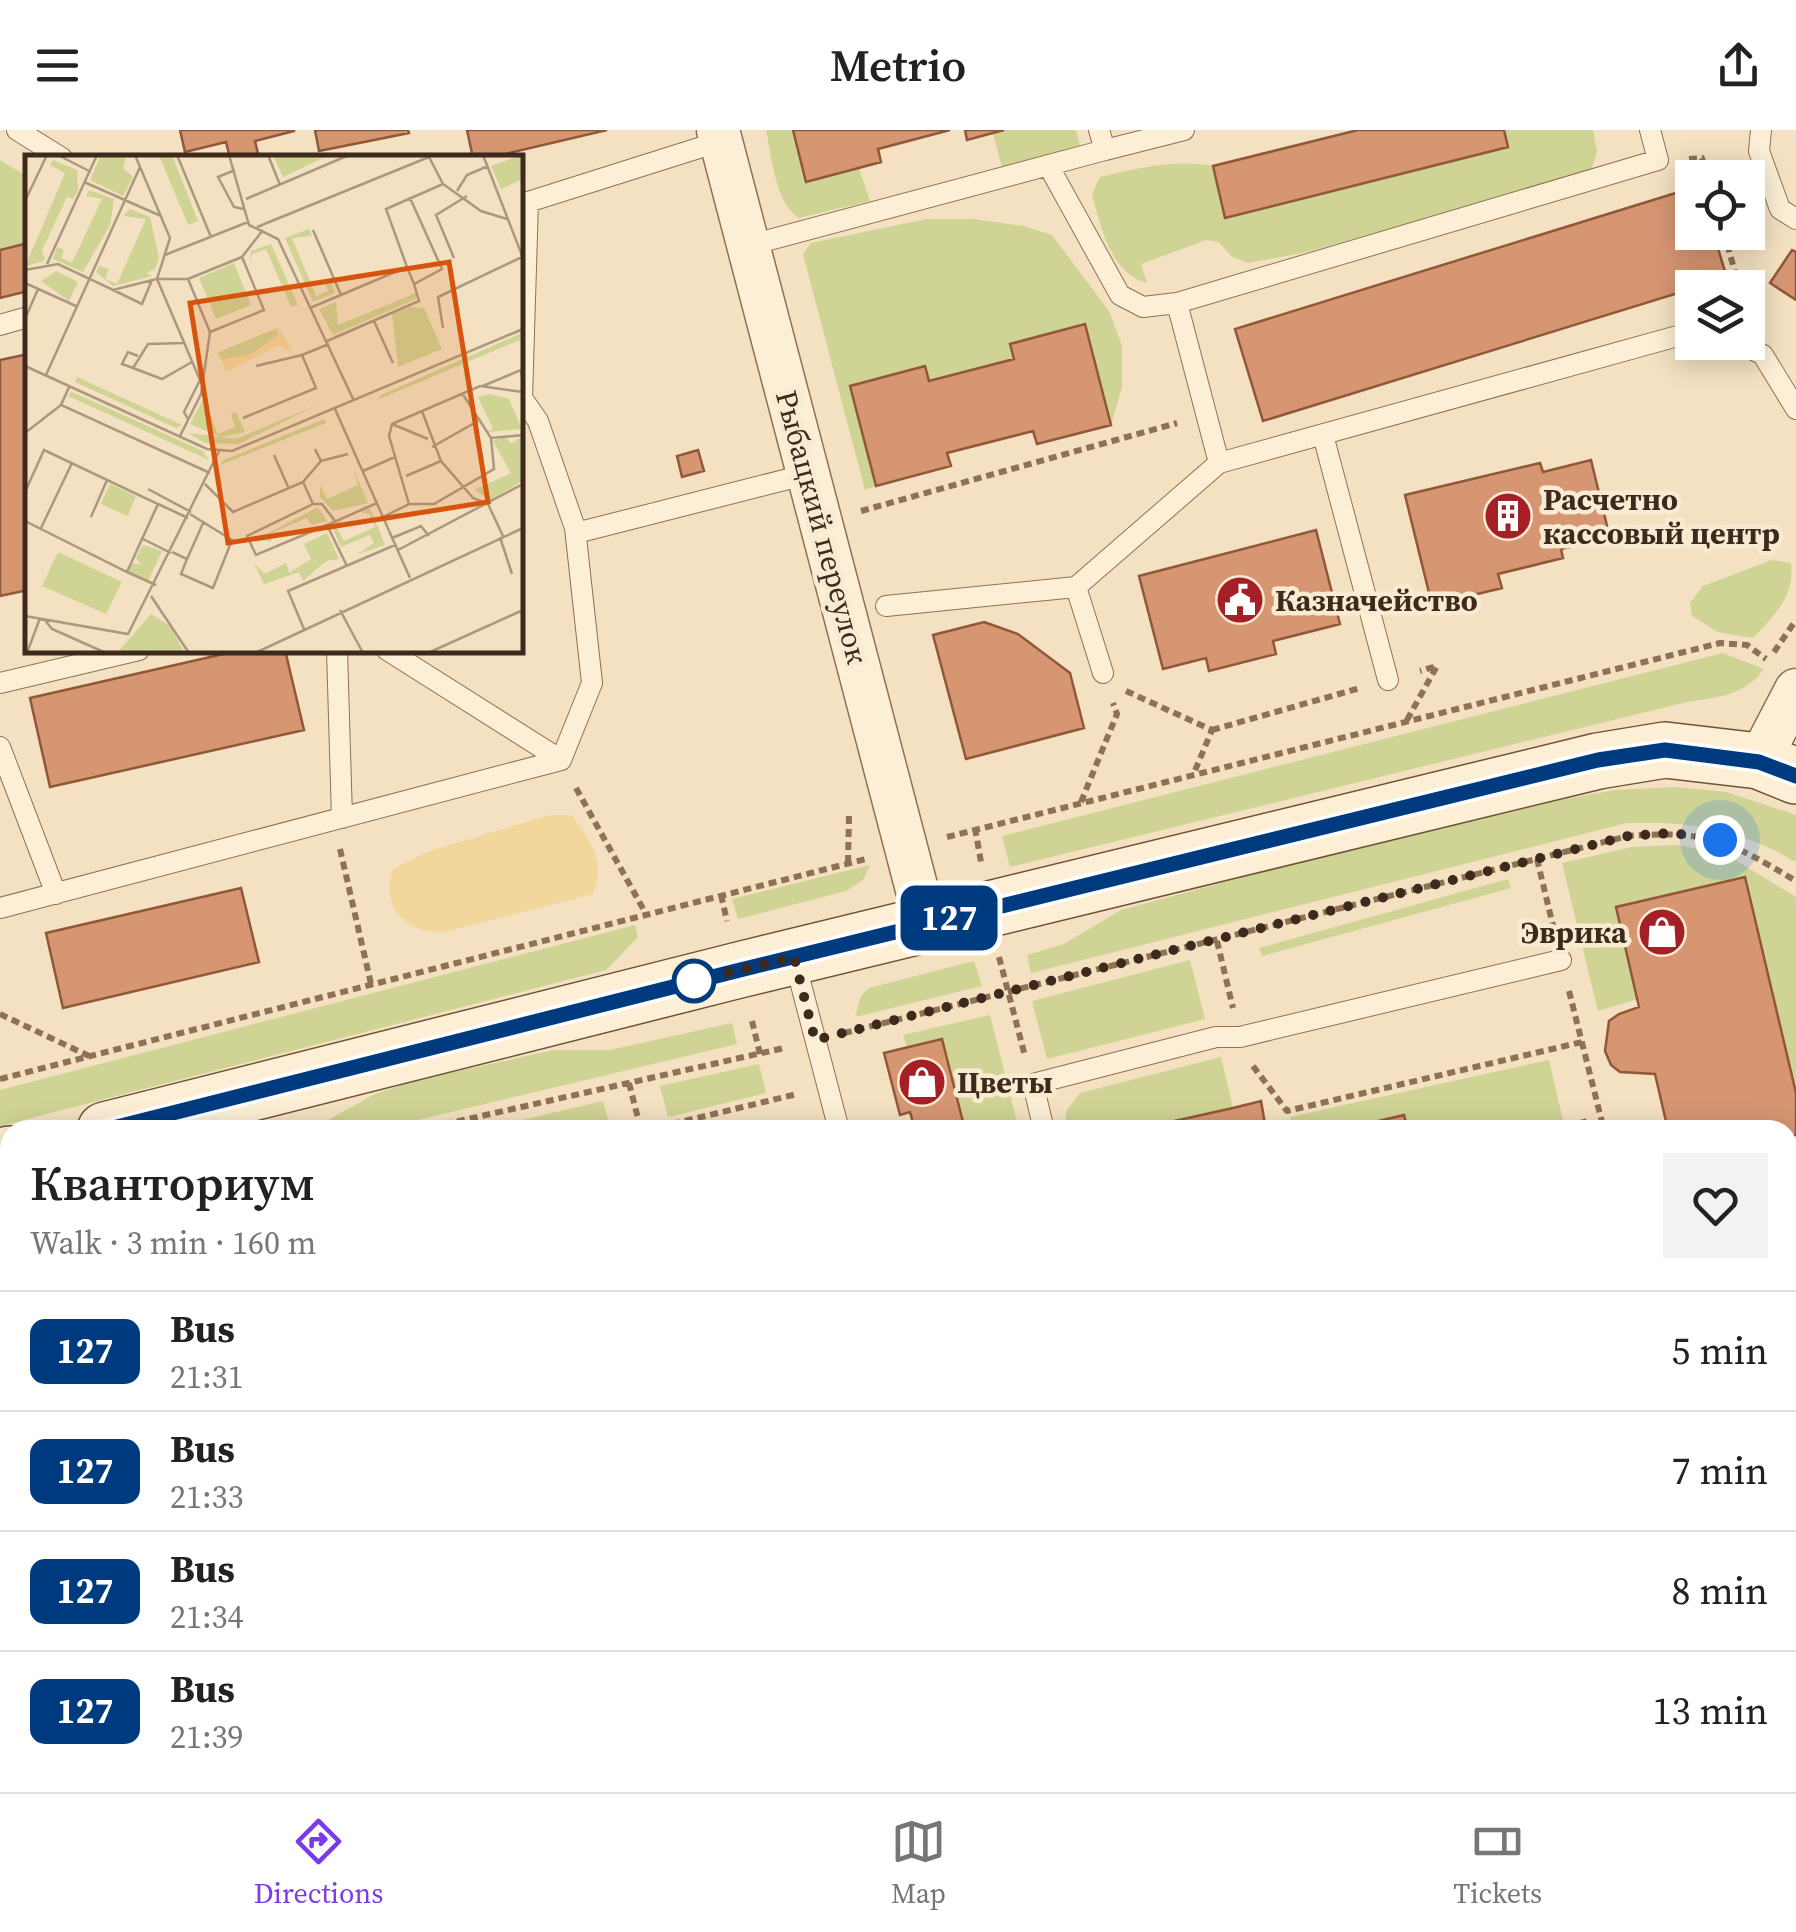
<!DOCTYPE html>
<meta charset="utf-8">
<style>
:root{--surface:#fff;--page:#f2f2f2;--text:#222;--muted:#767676;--line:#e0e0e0;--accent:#7c3aed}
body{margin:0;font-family:"Source Serif 4",serif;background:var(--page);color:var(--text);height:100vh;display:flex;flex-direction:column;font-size:38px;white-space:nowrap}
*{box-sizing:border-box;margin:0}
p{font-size:32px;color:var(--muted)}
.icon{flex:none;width:55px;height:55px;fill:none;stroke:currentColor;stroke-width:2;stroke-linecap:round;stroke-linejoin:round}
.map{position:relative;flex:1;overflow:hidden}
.panel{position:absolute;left:0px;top:990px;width:1798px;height:672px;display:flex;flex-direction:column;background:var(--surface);border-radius:30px 30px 0 0;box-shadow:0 5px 25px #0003}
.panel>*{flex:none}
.badge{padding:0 20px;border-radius:15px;font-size:35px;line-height:65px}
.buttons{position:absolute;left:1675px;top:30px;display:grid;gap:20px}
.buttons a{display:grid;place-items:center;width:90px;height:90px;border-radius:0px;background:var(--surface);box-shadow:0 5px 25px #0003;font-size:50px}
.you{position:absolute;width:50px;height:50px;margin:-25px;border:8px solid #fff;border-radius:50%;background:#1a73e8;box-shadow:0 0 0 15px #1a73e833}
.map>.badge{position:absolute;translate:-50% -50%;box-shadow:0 0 0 5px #fff}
.round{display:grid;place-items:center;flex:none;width:105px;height:105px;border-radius:0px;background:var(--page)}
.summary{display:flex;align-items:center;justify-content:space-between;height:170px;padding:0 30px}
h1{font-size:48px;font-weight:600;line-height:75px}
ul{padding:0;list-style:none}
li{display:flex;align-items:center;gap:30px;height:120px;padding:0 30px;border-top:2px solid var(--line)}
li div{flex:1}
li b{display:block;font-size:38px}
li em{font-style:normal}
li .badge{min-width:110px;font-weight:700;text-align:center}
header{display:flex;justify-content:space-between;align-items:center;height:130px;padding:0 30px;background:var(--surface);font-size:45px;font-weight:600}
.tab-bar{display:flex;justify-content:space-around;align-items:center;height:140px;border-top:2px solid var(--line);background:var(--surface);font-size:28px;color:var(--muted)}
.tab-bar a{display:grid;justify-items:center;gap:5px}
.tab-bar .active{color:var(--accent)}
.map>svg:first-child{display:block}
.green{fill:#cfd393}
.sand{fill:#f2d69b}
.building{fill:#d69672;stroke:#915739;stroke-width:2.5}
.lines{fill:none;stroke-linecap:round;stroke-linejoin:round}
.lane-casing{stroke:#8f7156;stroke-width:22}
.street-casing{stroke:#8f7156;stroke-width:45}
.secondary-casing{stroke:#715239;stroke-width:58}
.path{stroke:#8f7156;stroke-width:6;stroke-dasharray:8 5;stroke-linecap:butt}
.lane{stroke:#fdefd5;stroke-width:20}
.street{stroke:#fdefd5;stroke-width:42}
.secondary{stroke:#fdefd5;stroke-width:55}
.line-casing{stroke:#fff;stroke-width:22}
.line{stroke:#003b80;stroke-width:15}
.walk{stroke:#3d2a1c;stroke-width:10;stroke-dasharray:0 18}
.stop-dot{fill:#fff;stroke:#003b80;stroke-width:5}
.labels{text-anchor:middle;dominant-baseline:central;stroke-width:9;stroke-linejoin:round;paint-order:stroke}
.poi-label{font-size:30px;font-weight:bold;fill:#3d2a1c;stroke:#f9ebd1;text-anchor:start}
.street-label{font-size:30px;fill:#3d2a1c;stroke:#f9ebd1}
.inset-road{fill:none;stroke:#aa987f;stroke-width:2.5}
.view{fill:#d7540e;fill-opacity:0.15;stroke:#d7540e;stroke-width:5}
.inset-edge{fill:none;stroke:#3d2a1c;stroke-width:5}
</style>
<header><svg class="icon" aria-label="menu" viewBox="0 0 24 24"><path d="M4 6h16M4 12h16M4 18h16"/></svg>Metrio<svg class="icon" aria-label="share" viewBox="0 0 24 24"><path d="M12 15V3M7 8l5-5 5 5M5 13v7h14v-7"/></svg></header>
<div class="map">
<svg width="1796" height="1662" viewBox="0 0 1796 1662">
<rect width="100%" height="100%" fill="#f3e1c1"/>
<!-- green -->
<path class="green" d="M 766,0 L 793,0 L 807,52 L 859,38 L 870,71 L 799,88 C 775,73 772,27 766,0 Z
M 1004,0 L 1076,0 L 1080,16 L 1002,38 L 993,3 Z
M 1504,0 L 1593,0 L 1597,21 L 1592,38 L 1573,47 L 1307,122 L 1248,133 L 1231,126 L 1219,112 L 1206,110 L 1141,134 L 1147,153 C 1110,143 1101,97 1092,64 L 1100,47 C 1139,38 1173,29 1213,36 L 1225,87 L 1508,17 Z
M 0,30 L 28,47 L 27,113 L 0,120 Z
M 927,89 L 973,89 L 1024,96 L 1052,105 L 1109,181 L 1122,216 L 1122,257 L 1111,295 L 1084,194 L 1011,214 L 1014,229 L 929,251 L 924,236 L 850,256 L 876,356 L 865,360 L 803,124 L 811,113 Z
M 1772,430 L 1791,433 C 1795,467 1774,485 1753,508 L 1718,502 L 1692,486 L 1690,473 L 1703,456 Z
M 1723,523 L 1764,539 C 1744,566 1719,567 1687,572 L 1010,737 L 1002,706 Z
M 1676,657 L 1726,662 L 1796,685 L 1796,732 C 1740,699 1690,691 1627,693 L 1031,843 L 1027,825 L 1064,814 L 1121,780 L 1472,686 L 1615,660 Z
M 1678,715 L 1727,725 L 1796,767 L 1796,963 L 1745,747 L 1617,777 L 1638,869 L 1598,881 L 1562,733 L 1632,717 Z
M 870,735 L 864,749 L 846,761 L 738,789 L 732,769 Z
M 1508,749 L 1511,758 L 1262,826 L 1259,818 Z
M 635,795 L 638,807 L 606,840 L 0,996 L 0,960 Z
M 1190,830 L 1205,889 L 1047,929 L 1032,871 Z
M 974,831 L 982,856 L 855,887 L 861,866 L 869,858 Z
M 990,885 L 1019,1000 L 965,1000 L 942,909 L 907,917 L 903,905 Z
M 732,893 L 737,914 L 375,1000 L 310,1000 L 375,964 L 417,950 L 554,920 L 610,920 Z
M 1221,927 L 1233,978 L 1134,1000 L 1064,1000 L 1067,980 L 1080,963 Z
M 1549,930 L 1564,995 L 1541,1000 L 1408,1000 L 1403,985 L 1340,1000 L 1293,1000 L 1290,987 Z
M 759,934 L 766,963 L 668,987 L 660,956 Z
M 603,971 L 611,1000 L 502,1000 L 501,995 Z
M 955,1653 L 1003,1653 L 1005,1662 L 957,1662 Z
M 1096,1653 L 1151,1653 L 1154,1662 L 1099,1662 Z
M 1665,1653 L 1667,1662 L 1401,1662 L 1398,1653 Z"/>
<!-- sand -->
<path class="sand" d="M 550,685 L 572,685 C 590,711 607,732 593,764 L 440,803 C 404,800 380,777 393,739 L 429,721 Z"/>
<!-- building -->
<path class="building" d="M 180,0 L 294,0 L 294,1 L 255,11 L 259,28 L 230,28 L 226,12 L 185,22 Z
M 315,0 L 408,0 L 409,3 L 319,21 Z
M 467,0 L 607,0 L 488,28 L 473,28 Z
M 793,0 L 950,0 L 878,19 L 881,32 L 806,52 Z
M 965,0 L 1004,0 L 967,10 Z
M 1358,0 L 1504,0 L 1508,17 L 1225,88 L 1213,36 Z
M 1692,58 L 1692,102 L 1713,102 L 1727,148 L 1263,291 L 1235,199 Z
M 28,113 L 28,161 L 0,168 L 0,120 Z
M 1792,120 L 1796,122 L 1796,170 L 1770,153 Z
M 1085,194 L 1111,295 L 1037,314 L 1033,301 L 947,323 L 951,336 L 876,356 L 850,256 L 925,236 L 929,251 L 1014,229 L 1010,214 Z
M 28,224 L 28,460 L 0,466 L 0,230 Z
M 698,320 L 704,341 L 682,347 L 677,326 Z
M 1591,330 L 1610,408 L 1561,419 L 1563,428 L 1498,444 L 1502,458 L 1432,475 L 1405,365 L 1540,333 L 1543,342 Z
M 1316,400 L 1340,494 L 1273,511 L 1276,524 L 1209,541 L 1206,528 L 1163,539 L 1139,446 Z
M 984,492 L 1018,504 L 1070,543 L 1084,598 L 966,629 L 933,505 Z
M 241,520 L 285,520 L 304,600 L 50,657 L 30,568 Z
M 1745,747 L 1796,963 L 1796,1005 L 1788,1007 L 1788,1000 L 1668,1000 L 1655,944 L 1620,942 L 1611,935 L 1605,921 L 1609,891 L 1619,884 L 1639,877 L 1616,777 Z
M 241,758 L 259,832 L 63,878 L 46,803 Z
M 942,909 L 965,1000 L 915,1000 L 910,982 L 900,985 L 884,923 Z
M 1261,971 L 1266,1000 L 1134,1000 L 1233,978 Z
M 1404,985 L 1408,1000 L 1340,1000 Z
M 1585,990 L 1587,1000 L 1540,1000 L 1564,995 Z
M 0,1299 L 10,1337 L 10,1440 L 0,1442 Z
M 1796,1358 L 1796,1608 L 1788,1575 L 1788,1360 Z
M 10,1520 L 10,1601 L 0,1604 L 0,1523 Z
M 113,1652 L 207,1652 L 209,1662 L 115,1662 Z
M 645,1652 L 721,1652 L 724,1662 L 647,1662 Z
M 864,1652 L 955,1652 L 957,1662 L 866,1662 Z
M 1151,1652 L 1261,1652 L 1264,1662 L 1154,1662 Z"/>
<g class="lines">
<!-- lane casing -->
<g class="lane-casing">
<path id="lane" d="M 17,0 L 62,28
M 1761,0 L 1759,21 L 1780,79 L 1796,89
M 1105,20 L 1184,0
M 1048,35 L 1120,165 L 1143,177 L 1177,173
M 747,116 L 1105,20 L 1099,0
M 0,195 L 28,187
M 1738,212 L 1763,225 L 1796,279
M 1323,305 L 1388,550
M 1219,333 L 1692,202
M 576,403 L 808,344
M 1076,457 L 1219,333 L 1177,173 L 1658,30 L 1650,0
M 886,476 L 1076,457 L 1103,543
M 337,520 L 342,688
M 387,520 L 561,630
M 0,553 L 139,520
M 0,617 L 56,764
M 0,778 L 561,630 L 592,553 L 575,398 L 538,291 L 522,268 L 528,72 L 721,11
M 794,828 L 839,1000
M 1044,1000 L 1033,954 L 1216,907 L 1240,907 L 1561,830
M 1788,1178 L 1796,1159
M 1788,1308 L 1796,1306
M 0,1478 L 10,1475
M 69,1652 L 71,1662
M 287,1652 L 290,1662
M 792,1652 L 795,1662
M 1038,1652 L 1041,1662
M 1330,1652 L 1333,1662
M 1740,1652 L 1743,1662
M 329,1662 L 368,1652"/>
</g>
<!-- street casing -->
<g class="street-casing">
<path id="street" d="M 718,0 L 926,794
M 1759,631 L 1796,560"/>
</g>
<!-- secondary casing -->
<g class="secondary-casing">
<path id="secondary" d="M 105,1000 L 739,840 L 1598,631 L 1665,620 L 1759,631 L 1796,646
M 0,1026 L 10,1024"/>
</g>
<!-- path -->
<path class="path" d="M 1689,29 L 1702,28 L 1708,48
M 1724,102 L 1737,150 L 1736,158
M 861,381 L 1177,293
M 1774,522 L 1796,490
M 1126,561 L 1212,600 L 1194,643
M 1407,590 L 1437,536 L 1420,541
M 1212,600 L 1360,558
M 576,658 L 646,784
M 1081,672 L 1117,584 L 1113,573
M 975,698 L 981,732
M 947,707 L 1720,513 L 1747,515 L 1766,529
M 340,719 L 371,854
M 1537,729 L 1554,800
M 848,733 L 849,685
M 721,765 L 727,791
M 1217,811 L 1233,878
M 999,827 L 1025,926
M 1569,861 L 1604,1000
M 0,884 L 89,926
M 752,891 L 760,924
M 844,903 L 1628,706 C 1708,700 1729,711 1796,751
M 1253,936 L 1287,981 L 1582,912
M 0,949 L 866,729
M 629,953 L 641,1000
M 419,1000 L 784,918
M 647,1000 L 797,964
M 0,1098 L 10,1096
M 0,1645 L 10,1640
M 1554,1652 L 1570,1662
M 1533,1662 L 1538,1652"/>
<!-- lane -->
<use href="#lane" class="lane"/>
<!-- street -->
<use href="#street" class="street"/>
<!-- secondary -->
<use href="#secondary" class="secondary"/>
</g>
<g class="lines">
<!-- line casing -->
<g class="line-casing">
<path id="line" d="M 105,1000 L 740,840 L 1598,630 L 1665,620 L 1759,632 L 1796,646"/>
</g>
<!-- line -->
<use href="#line" class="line"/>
<!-- walk -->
<path class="walk" d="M 694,851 L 794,827 L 815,910 L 1628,706 L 1672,703 L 1720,710"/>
</g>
<!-- icons -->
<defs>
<g id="building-disc" transform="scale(2.5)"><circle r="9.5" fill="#a51f27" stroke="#f9ebd1"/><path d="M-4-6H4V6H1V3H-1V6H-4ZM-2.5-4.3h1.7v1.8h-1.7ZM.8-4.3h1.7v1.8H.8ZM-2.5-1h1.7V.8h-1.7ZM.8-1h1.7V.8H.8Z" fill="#fff"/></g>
<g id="civic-disc" transform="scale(2.5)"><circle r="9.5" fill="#a51f27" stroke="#f9ebd1"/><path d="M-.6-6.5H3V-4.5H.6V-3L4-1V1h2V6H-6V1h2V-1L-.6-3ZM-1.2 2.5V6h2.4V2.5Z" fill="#fff"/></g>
<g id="shop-disc" transform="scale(2.5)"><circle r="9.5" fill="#a51f27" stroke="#f9ebd1"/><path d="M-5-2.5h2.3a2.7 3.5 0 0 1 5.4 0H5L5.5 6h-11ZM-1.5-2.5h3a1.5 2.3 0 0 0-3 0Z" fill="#fff"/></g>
</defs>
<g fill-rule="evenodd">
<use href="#building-disc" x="1508" y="386"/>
<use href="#civic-disc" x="1240" y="470"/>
<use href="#shop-disc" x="1662" y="802"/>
<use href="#shop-disc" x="922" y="952"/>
</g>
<!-- markers -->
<circle class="stop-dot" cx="694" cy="851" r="20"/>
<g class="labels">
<!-- poi labels -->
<g class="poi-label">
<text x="1543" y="369">Расчетно<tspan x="1543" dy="34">кассовый центр</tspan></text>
<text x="1275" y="470">Казначейство</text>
<text x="1627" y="802" text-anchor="end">Эврика</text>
<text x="957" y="952">Цветы</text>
</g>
<!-- street labels -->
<g class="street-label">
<text transform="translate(822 397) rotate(75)">Рыбацкий переулок</text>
</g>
</g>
<!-- overview -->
<g transform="translate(25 25)">
<rect width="498" height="498" fill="#f3e1c1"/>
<path d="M 76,0 L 102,0 L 98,13 L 108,22 L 98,41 L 65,25 ZM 134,0 L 147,0 L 173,66 L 163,70 ZM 248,0 L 304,0 L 258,22 ZM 497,0 L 497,24 L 476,34 L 466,11 ZM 28,5 L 52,15 L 53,35 L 48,44 L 42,42 L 17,95 L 20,105 L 0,112 L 40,18 L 25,10 ZM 64,35 L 89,44 L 85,70 L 58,117 L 28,104 L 32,92 L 39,95 L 36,103 L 47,108 L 77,44 L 61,41 ZM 105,54 L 125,62 L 134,103 L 130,114 L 121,118 L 127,121 L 88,131 L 71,117 L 74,111 L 84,114 L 80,124 L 92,129 L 121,64 L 98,61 ZM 284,74 L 287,81 L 267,83 L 291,141 L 303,136 L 300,128 L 306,126 L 310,138 L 288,147 L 260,83 ZM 246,89 L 273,150 L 266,152 L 241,94 L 227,99 L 225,109 L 226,96 ZM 209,108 L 226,150 L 191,164 L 174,123 ZM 31,116 L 53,127 L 44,146 L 16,126 ZM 391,138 L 391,144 L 308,180 L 294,154 L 311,147 L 313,170 ZM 385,152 L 399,153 L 417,194 L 373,212 L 367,159 ZM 252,173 L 253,180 L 226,199 L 198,206 L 192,198 ZM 497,178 L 497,184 L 352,245 L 356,240 ZM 52,222 L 157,270 L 151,273 L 50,227 ZM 47,237 L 178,296 L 184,305 L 43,241 ZM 465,239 L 484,244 L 497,274 L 462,277 L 468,274 L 453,242 ZM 178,244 L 193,279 L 210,272 L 206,259 L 211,257 L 220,277 L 196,282 L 165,269 ZM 294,249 L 214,289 L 180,288 L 163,278 L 211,284 ZM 299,264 L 301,268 L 195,310 L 199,305 ZM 480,281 L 486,289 L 497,282 L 497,326 L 466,345 L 449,335 L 486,318 L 468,286 ZM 329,315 L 343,348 L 308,356 L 295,342 L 295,330 L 302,344 L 333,330 ZM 85,329 L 111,341 L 103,361 L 76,349 ZM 293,352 L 302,366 L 286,370 L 282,363 L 244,379 L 247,387 L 232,384 ZM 345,353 L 360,390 L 333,399 L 349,388 L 345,380 L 316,392 L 306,370 L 317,365 L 312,373 L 319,386 L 350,372 L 345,359 L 335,357 ZM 302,378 L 314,404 L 301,406 L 278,426 L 274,417 L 239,429 L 229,408 L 240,419 L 261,408 L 264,418 L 286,404 L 279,389 ZM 118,390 L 137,396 L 123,426 L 103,417 L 108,408 L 116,410 L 111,403 ZM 33,397 L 97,427 L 81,459 L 17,431 ZM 126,459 L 145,471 L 159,497 L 92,498 Z" fill="#cfd393"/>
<path d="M 254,172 L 268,198 L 253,190 L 201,217 L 196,205 L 226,199 L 253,180 Z" fill="#f2d69b"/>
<path class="inset-road" d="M 33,0 L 64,16M 152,0 L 186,82M 204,0 L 224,70 L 253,84 L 329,246M 243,0 L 255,30M 403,0 L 418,29 L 456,56 L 482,64M 458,0 L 498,103M 210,15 L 193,22 L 209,52 L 218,54M 59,27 L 136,61M 432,36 L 442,20 L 463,11M 221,44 L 324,0M 0,46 L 22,0M 232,72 L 404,2M 288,75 L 316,140M 140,100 L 223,67M 217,102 L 238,75M 429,103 L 411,60 L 442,41M 22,109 L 72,0M 382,112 L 389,129 L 417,114 L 385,43M 0,115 L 33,109 L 88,135 L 132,124 L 145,83 L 110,0M 163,124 L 185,177 L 239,155 L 217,102 L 163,124 L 132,124 L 175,225 L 159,257 L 163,264M 0,128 L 51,151M 88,135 L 117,149 L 127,125M 285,153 L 382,112 L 361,54 L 418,29M 0,164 L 13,134M 349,166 L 368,208M 418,173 L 413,142 L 497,102M 302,186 L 394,146 L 389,129M 158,188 L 123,189 L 108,213 L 137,224 L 167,207M 0,211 L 182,294 L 207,296 L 498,174M 231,211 L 277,200M 108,213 L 97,209 L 103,197 L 113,201M 21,220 L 115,12M 45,230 L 36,250 L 185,318M 458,231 L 496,215 L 498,229M 437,238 L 466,283 L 498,280M 310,254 L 385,423M 397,256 L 416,306 L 448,343 L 463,349 L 478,381M 218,263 L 291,233 L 277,200 L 304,189M 367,269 L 403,284M 0,278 L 36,250M 155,281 L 176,239 L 185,177M 407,292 L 453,266M 290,294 L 296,306 L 323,299M 249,300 L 264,334M 296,306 L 278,327 L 288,349 L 222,381 L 231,400 L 302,370M 338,316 L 370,302M 381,321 L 416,306M 180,329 L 208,357 L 278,327M 123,334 L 166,357M 0,337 L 19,295 L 133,349 L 102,417 L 0,366M 133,349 L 163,363M 288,349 L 297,349 L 310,366M 384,349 L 409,349 L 469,314 L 466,283M 66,362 L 82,325M 358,362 L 384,349 L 364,281 L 367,269 L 455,231 L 498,237M 16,373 L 47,308M 475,382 L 487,419M 367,383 L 396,371 L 404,381M 118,384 L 146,398M 373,395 L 498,329M 147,397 L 162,404 L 156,419 L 188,433 L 207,385 L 165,359M 162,404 L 179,366M 322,411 L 302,370 L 352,348M 102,417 L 131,430M 126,441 L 164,498M 315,455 L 338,498M 0,461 L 103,479 L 194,296M 19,464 L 27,474 L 81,498M 279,474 L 263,436 L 370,390M 2,498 L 15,463M 230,498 L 498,373M 403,498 L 498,455"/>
<path class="view" d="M 424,107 L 463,347 L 203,388 L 165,148 Z"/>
<rect width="498" height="498" class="inset-edge"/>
</g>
</svg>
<div class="buttons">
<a><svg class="icon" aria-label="locate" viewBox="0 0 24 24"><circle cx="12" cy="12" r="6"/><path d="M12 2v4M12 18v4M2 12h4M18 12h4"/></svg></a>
<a><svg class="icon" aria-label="layers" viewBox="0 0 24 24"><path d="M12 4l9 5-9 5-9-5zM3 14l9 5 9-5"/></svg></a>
</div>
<div class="you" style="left:1720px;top:710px"></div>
<b class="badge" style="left:949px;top:788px;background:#003b80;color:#fff">127</b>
<section class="panel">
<div class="summary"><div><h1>Кванториум</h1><p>Walk · 3 min · 160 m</p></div><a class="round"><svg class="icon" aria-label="heart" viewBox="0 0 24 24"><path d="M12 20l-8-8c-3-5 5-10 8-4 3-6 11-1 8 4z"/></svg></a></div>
<ul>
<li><span class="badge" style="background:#003b80;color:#fff">127</span><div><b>Bus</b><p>21:31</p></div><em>5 min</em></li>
<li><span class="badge" style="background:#003b80;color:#fff">127</span><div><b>Bus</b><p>21:33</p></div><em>7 min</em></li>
<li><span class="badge" style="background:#003b80;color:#fff">127</span><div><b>Bus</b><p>21:34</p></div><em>8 min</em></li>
<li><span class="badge" style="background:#003b80;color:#fff">127</span><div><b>Bus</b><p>21:39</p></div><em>13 min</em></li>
</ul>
</section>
</div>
<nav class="tab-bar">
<a class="active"><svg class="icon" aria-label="directions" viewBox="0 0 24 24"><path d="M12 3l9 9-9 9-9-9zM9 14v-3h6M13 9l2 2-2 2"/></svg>Directions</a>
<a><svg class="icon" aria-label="map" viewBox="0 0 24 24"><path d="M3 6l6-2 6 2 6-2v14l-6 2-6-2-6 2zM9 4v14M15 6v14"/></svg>Map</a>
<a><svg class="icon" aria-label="tickets" viewBox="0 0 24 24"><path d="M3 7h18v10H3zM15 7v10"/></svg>Tickets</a>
</nav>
